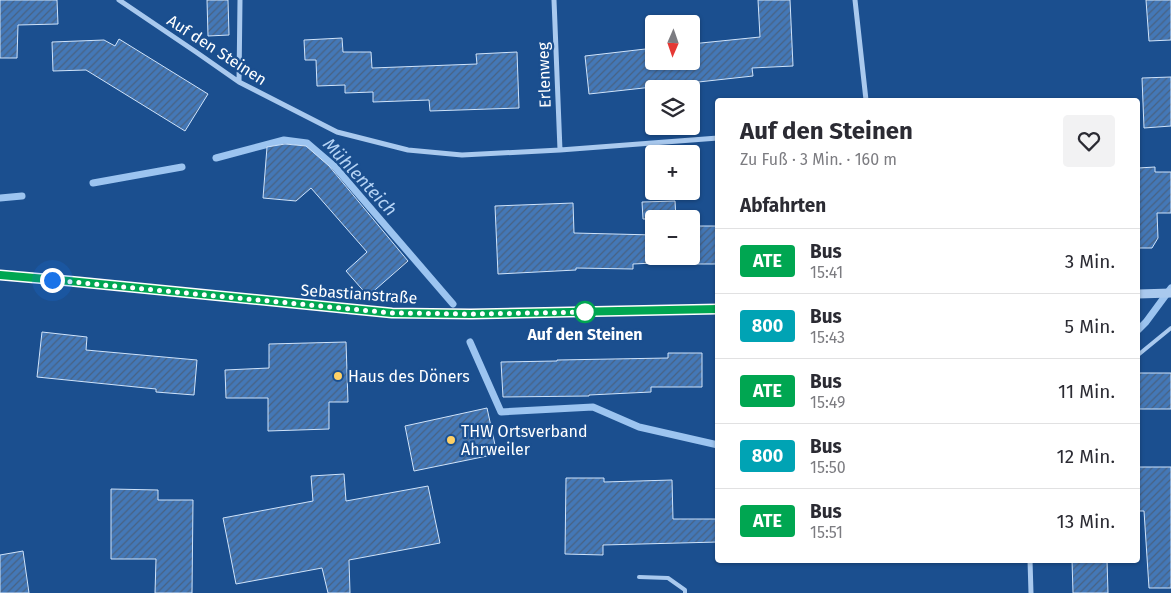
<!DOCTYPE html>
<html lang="de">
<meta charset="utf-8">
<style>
:root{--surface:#fff;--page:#f2f2f3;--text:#2b2b33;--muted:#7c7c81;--line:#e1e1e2}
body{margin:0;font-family:"Fira Sans",sans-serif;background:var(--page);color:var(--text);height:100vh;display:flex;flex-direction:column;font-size:19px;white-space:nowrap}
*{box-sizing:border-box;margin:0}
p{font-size:16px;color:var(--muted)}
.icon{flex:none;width:28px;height:28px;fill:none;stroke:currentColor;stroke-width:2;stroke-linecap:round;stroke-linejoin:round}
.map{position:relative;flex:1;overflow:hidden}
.drawer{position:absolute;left:715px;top:98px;width:425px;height:465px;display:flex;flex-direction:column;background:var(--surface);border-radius:5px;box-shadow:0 1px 4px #0004}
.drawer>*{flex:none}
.badge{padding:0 10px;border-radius:4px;font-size:18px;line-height:32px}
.needle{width:32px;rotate:182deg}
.controls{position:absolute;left:645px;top:15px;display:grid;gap:10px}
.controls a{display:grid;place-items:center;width:55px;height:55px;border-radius:5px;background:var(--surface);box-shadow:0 1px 4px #0004;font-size:25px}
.you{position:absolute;width:25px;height:25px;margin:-12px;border:4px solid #fff;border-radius:50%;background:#1a73e8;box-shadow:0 0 0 8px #1a73e833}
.map>.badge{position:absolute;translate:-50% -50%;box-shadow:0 0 0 2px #fff}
h2{padding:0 25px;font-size:19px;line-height:45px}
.round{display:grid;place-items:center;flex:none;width:52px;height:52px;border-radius:5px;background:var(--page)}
.headline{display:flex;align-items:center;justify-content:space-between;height:85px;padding:0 25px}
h1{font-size:24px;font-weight:700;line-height:38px}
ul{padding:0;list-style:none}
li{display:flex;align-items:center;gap:15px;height:65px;padding:0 25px;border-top:1px solid var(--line)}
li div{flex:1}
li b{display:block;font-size:19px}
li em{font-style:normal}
li .badge{min-width:55px;font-weight:700;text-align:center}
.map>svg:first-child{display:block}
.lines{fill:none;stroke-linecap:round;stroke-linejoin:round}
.stream{stroke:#9cc4f0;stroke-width:7}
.building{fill:url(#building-hatch);stroke:#cfe3fa}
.service{stroke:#a9c9ee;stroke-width:4}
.minor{stroke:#a9c9ee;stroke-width:5}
.tertiary{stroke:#a9c9ee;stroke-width:9}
.line-casing{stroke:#fff;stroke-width:11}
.line{stroke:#00a651;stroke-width:8}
.walk{stroke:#fff;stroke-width:5;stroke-dasharray:0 9}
.stop-dot{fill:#fff;stroke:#00a651;stroke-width:2.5}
.poi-dot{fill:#ffd166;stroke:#1b4f8f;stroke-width:2}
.labels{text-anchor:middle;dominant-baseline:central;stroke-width:4.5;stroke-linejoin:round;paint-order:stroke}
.street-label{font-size:16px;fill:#fff;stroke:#1b4f8f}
.stop-label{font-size:16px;font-weight:bold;fill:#fff;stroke:#1b4f8f}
.poi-label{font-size:16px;fill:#fff;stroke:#1b4f8f;text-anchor:start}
.water-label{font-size:18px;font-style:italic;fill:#b5d3f5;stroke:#1b4f8f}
</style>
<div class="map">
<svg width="1171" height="593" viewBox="0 0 1171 593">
<defs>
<pattern id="building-hatch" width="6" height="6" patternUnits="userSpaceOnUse" patternTransform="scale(1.25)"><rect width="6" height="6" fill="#4478b7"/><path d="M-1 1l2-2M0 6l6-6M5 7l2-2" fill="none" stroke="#486282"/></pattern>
</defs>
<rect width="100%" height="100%" fill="#1b4f8f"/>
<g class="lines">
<!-- stream -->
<path class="stream" d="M 216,158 L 284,140 L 307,143 L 335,167 L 453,304
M 93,183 L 182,167
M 0,198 L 22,196
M 1138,330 L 1146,322 L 1171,288
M 470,342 L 501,412 L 593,407 L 639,427 L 718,445"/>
</g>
<!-- building -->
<path class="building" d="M 0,0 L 57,0 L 58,24 L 18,25 L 17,58 L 0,58 Z
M 207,0 L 228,0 L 229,35 L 208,36 Z
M 758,0 L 790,0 L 793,66 L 752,68 L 753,76 L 589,94 L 585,56 L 654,48 L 654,61 L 691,61 L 691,44 L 760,37 Z
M 1146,0 L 1171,0 L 1171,40 L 1149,41 Z
M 342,38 L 343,52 L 371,52 L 372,68 L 477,64 L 476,54 L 517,52 L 519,108 L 430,111 L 429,100 L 373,102 L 373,92 L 345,93 L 345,85 L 317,86 L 316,60 L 305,60 L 304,40 Z
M 119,39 L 208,94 L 185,131 L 86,70 L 53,71 L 52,42 L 104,40 L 115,46 Z
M 1171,77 L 1171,126 L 1144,128 L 1142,78 Z
M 285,144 L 306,146 L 329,166 L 408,261 L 368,296 L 346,271 L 367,252 L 311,188 L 296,201 L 263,198 L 267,147 Z
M 1155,167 L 1155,172 L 1171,172 L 1171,213 L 1157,213 L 1158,238 L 1152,248 L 1138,248 L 1138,168 Z
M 675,201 L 676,219 L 643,219 L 642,202 Z
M 573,203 L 574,233 L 654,235 L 654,263 L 633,264 L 633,269 L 576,268 L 576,270 L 498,274 L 495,206 Z
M 695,226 L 718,226 L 718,264 L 695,264 Z
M 42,332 L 87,337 L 86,350 L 197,360 L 194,395 L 156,392 L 156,389 L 37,377 Z
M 346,342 L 348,402 L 329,402 L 329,429 L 268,431 L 268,398 L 226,398 L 225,370 L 269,368 L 269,344 Z
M 668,353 L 702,353 L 702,387 L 651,387 L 651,392 L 589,395 L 589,396 L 503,397 L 501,362 L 557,361 L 557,360 L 668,358 Z
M 1139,373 L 1171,373 L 1171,409 L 1139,409 Z
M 487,408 L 497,454 L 414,471 L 405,426 Z
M 1139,467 L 1171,467 L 1171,588 L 1149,588 L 1144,511 L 1139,511 Z
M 344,474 L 346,501 L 428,486 L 440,543 L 349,560 L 350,593 L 328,593 L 322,568 L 236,584 L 223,518 L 313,501 L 311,476 Z
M 566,478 L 604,478 L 604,482 L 672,480 L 673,519 L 718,519 L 718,542 L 603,545 L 603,555 L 565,554 Z
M 111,489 L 158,490 L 158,500 L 193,500 L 192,593 L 155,593 L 156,559 L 111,559 Z
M 23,551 L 29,593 L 0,593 L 0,555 Z
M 1072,560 L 1107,560 L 1108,593 L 1073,593 Z"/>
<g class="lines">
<!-- service -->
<path class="service" d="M 1138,355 L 1171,328
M 639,577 L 668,578 L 685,590 L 685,593"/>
<!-- minor -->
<path class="minor" d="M 119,0 L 196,52 L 239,82 L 337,132 L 408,150 L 462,155 L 560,150 L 718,138
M 554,0 L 560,150
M 855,0 L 866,100
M 239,82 L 240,0
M 1030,560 L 1031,593"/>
<!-- tertiary -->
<path class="tertiary" d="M 0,275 L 69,281 L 392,313 L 471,314 L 718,309
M 1138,294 L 1171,293"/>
</g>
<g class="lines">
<!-- line casing -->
<g class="line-casing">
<path id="line" d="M 0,275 L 69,281 L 392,313 L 471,314 L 718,309"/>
</g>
<!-- line -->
<use href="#line" class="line"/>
<!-- walk -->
<path class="walk" d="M 52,280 L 392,313 L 471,314 L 594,312 L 585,312"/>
</g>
<!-- markers -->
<circle class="stop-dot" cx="585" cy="312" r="10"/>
<g class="poi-dot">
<circle cx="338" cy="376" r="5"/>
<circle cx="451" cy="440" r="5"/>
</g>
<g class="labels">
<!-- street labels -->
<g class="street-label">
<text transform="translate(217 50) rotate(33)">Auf den Steinen</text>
<text transform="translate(544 75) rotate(-92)">Erlenweg</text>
<text transform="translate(359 294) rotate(4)">Sebastianstraße</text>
</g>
<!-- stop labels -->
<g class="stop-label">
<text x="585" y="334">Auf den Steinen</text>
</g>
<!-- poi labels -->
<g class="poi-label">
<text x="348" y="376">Haus des Döners</text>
<text x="461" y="431">THW Ortsverband<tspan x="461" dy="18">Ahrweiler</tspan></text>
</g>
<!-- water labels -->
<g class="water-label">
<text transform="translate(360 177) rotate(47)">Mühlenteich</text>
</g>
</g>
</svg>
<div class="controls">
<a><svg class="needle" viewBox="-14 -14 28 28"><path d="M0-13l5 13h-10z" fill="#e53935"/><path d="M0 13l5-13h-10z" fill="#7c7c81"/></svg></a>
<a><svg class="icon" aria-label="layers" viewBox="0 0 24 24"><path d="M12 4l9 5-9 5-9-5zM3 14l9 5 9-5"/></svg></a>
<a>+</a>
<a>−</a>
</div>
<div class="you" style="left:52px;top:280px"></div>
<section class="drawer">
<div class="headline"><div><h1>Auf den Steinen</h1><p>Zu Fuß · 3 Min. · 160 m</p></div><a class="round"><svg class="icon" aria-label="heart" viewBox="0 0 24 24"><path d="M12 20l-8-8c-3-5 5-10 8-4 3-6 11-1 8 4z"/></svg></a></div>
<h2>Abfahrten</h2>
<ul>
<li><span class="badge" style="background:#00a651;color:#fff">ATE</span><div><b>Bus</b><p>15:41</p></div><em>3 Min.</em></li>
<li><span class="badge" style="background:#00a3b4;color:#fff">800</span><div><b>Bus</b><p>15:43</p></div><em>5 Min.</em></li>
<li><span class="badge" style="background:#00a651;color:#fff">ATE</span><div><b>Bus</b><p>15:49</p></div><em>11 Min.</em></li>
<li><span class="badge" style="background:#00a3b4;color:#fff">800</span><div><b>Bus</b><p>15:50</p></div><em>12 Min.</em></li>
<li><span class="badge" style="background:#00a651;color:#fff">ATE</span><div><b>Bus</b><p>15:51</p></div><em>13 Min.</em></li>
</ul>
</section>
</div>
